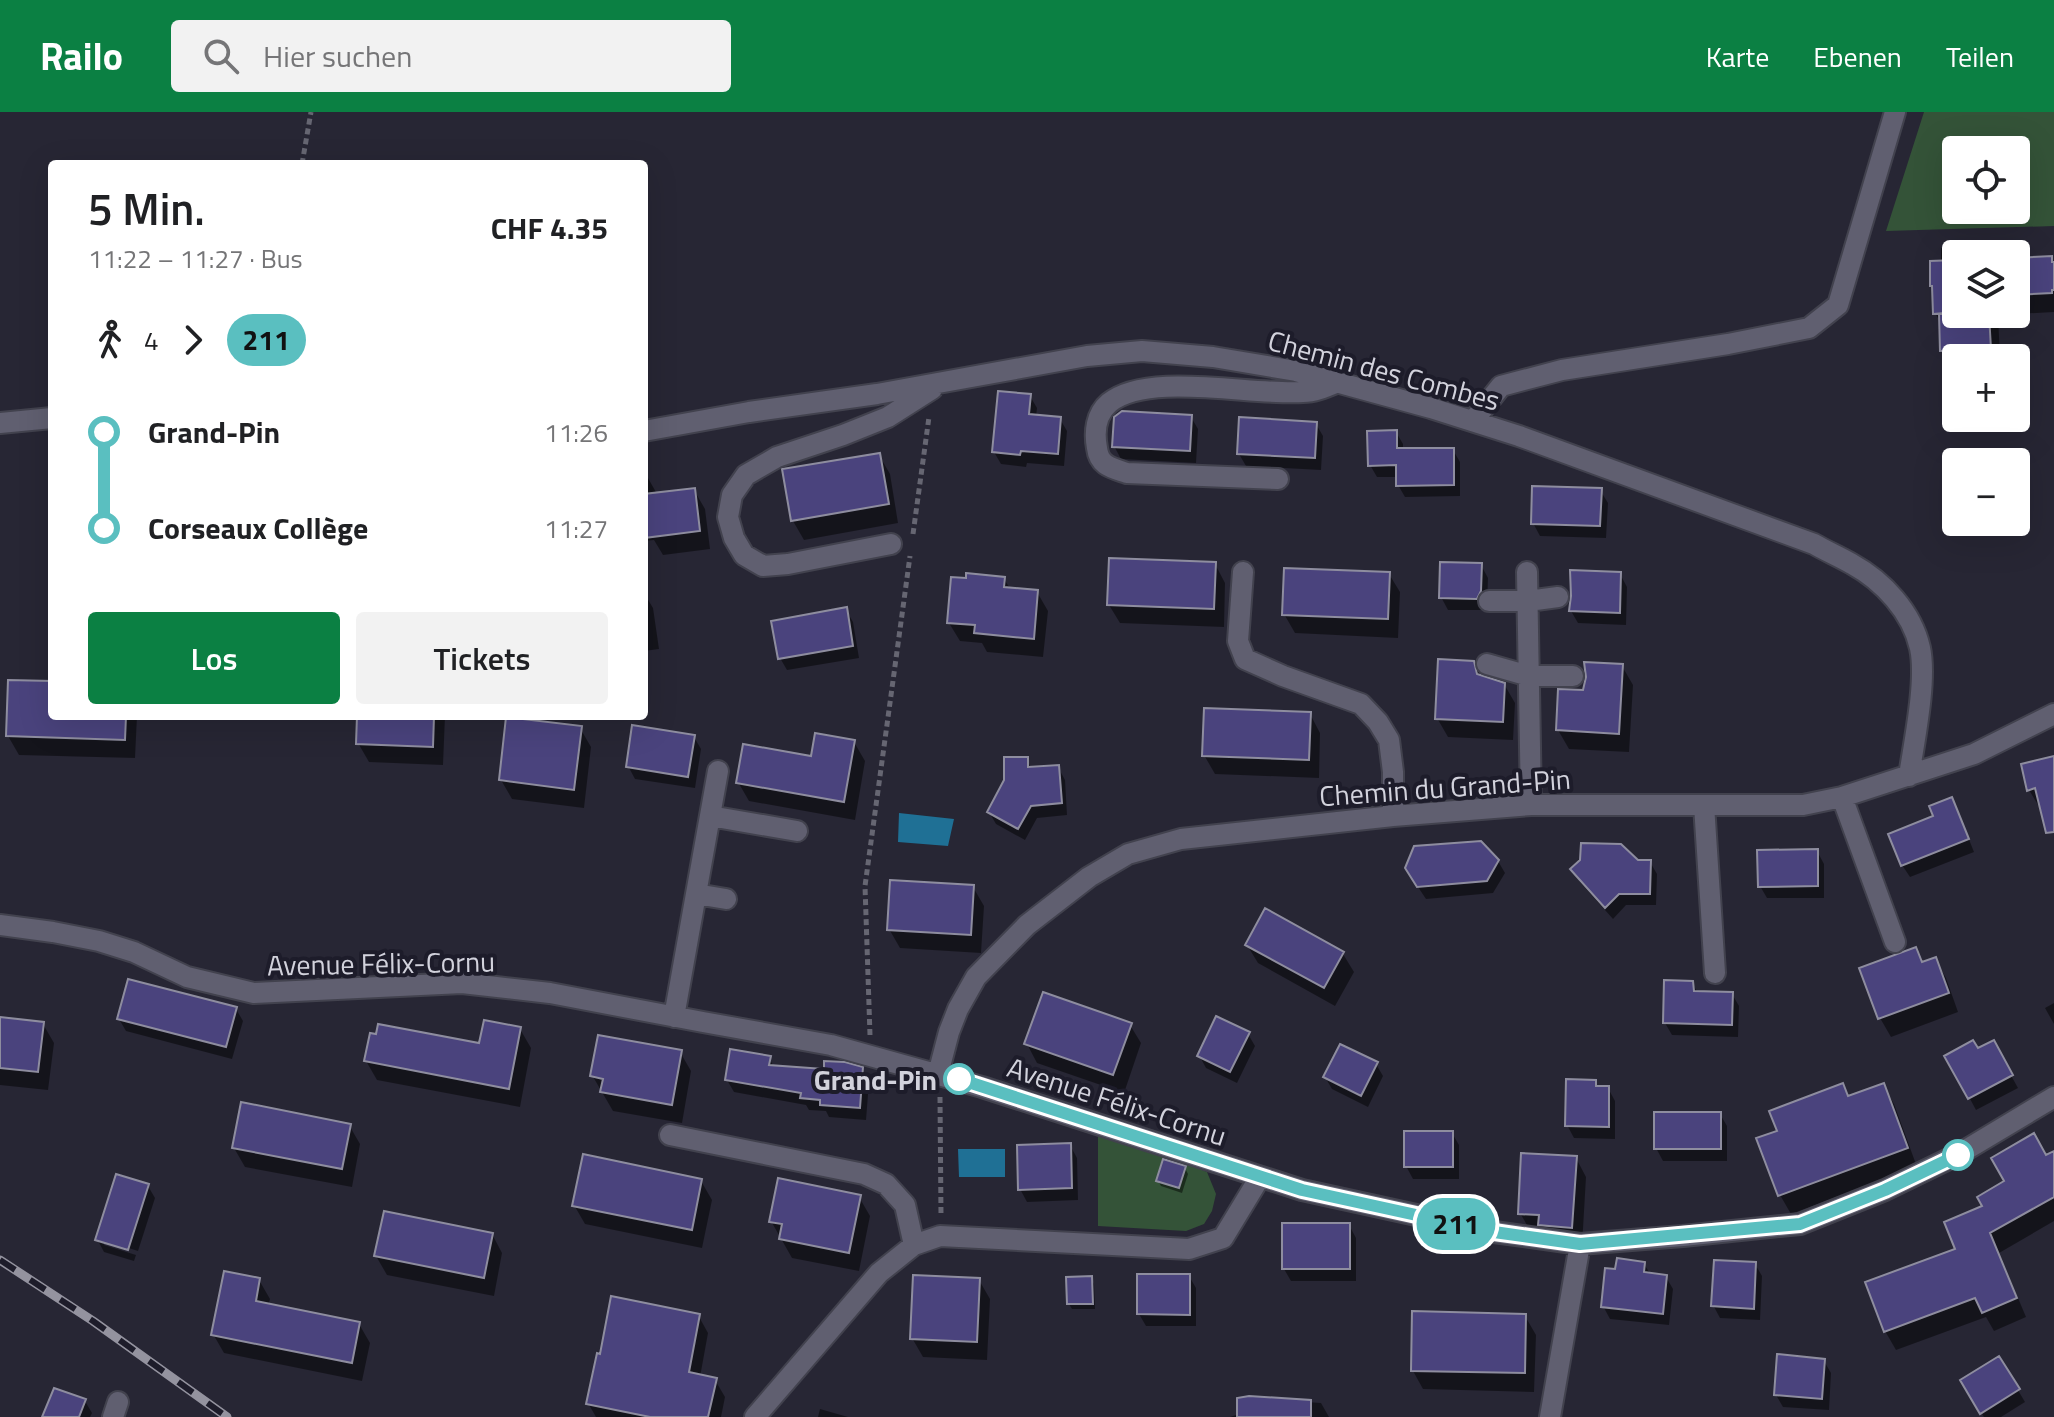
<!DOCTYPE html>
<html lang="de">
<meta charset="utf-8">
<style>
:root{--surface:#fff;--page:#f2f2f2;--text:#202124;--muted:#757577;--accent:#0b8043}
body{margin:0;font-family:"Titillium Web",sans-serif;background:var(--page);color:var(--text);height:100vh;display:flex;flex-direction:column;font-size:30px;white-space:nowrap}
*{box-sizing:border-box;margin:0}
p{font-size:26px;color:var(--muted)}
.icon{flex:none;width:44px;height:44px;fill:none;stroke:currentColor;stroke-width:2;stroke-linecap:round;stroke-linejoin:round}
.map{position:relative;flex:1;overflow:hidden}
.details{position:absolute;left:48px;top:48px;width:600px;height:560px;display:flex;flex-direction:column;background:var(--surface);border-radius:8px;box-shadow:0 8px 32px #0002}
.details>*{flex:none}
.badge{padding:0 16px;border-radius:26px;font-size:28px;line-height:52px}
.fabs{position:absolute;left:1942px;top:24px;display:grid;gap:16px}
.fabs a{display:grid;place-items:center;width:88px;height:88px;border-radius:8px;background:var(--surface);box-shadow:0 8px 32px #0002;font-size:40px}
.map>.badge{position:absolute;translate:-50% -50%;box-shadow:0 0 0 4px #fff}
.legs{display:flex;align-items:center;gap:12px;height:88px;padding:0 40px;font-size:26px}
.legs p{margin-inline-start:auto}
.head{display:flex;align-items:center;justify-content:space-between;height:136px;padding:0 40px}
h1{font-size:44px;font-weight:600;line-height:60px}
.cta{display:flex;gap:16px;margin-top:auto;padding:16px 40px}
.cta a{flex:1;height:92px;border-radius:8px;background:var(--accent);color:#fff;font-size:32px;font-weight:600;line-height:92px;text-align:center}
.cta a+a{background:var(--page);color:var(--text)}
ul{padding:0 40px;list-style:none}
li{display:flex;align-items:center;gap:28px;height:96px;font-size:30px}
li i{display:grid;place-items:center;width:12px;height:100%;margin:0 10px;background:currentColor}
li i::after{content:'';width:20px;height:20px;margin:-10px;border:6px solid;border-radius:50%;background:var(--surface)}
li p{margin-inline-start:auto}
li:first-child i{background:linear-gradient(#0000 50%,currentColor 0)}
li:last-child i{background:linear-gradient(currentColor 50%,#0000 0)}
header{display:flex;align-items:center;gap:48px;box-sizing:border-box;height:112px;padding:0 40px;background:var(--accent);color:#fff}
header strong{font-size:38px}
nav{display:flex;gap:44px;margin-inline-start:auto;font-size:28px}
.search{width:560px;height:72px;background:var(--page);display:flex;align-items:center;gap:20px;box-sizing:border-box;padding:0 28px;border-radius:8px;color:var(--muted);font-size:30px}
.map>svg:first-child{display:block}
.green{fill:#345338;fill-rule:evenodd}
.water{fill:#1f7095}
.shadow{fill:#0007}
.building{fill:#4a437d;stroke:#8e8d9f;stroke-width:2}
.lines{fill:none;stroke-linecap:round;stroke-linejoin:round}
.minor-casing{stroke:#42424e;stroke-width:24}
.path{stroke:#666672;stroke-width:5;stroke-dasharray:6 4;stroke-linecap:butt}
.minor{stroke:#605f70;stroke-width:20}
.rail-casing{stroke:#94939f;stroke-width:9}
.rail{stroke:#1d1c2a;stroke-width:6;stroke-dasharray:18;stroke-linecap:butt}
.line-1-casing{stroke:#fff;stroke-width:18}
.line-1{stroke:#5abfc0;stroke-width:12}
.stop-1-dot{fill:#fff;stroke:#5abfc0;stroke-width:4}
.labels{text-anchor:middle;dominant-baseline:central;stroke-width:8;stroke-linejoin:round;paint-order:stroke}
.street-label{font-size:28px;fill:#d2d2dc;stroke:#1d1c2a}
.stop-label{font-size:28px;font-weight:bold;fill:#d2d2dc;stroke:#1d1c2a;text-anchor:end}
</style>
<header>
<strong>Railo</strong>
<div class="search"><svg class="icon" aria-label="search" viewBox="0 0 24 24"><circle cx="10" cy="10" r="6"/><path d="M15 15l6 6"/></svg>Hier suchen</div>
<nav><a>Karte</a><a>Ebenen</a><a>Teilen</a></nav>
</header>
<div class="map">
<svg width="2054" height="1305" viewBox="0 0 2054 1305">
<rect width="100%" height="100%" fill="#272634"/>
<!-- green -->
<path class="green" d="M 1924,0 L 2054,0 L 2054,114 L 1886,119 ZM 1956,38 L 2016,38 L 2016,98 L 1956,98 Z
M 1098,1024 L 1163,1044 L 1156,1069 L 1179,1076 L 1187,1052 L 1207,1060 L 1216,1082 L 1212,1099 L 1204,1112 L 1186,1119 L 1098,1114 Z"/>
<!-- water -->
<path class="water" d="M 899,701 L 954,707 L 948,734 L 898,730 Z
M 958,1037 L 1005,1037 L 1005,1065 L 959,1065 Z"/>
<!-- shadow -->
<path class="shadow" d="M 1972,135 L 1976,142 L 1956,142 L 1956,202 L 2014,202 L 1998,203 L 2000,246 L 1956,246 L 1956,257 L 1953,257 L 1942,239 L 1941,211 L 1935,201 L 1941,150 L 1941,136 Z
M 2051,146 L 2054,152 L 2054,200 L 2016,202 L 2016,148 Z
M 1030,284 L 1037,296 L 1036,305 L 1060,307 L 1067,319 L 1064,354 L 1027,351 L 1026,355 L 1001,352 L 994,340 Z
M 1191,305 L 1198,317 L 1196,351 L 1121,347 L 1114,334 Z
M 1316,312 L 1323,324 L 1321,358 L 1246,354 L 1239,342 Z
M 1396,320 L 1403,332 L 1403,338 L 1453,338 L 1460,350 L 1460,384 L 1405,385 L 1398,373 L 1398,365 L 1377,365 L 1370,353 Z
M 879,343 L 890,362 L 898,411 L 804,428 L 793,409 L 784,359 Z
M 648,366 L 657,382 L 694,378 L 705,397 L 710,437 L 663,443 L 654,428 L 644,429 L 644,367 Z
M 1600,378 L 1608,391 L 1606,426 L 1540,424 L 1533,411 Z
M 1215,452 L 1225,471 L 1224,515 L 1120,511 L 1109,493 Z
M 1481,453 L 1488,466 L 1487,492 L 1483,498 L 1448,498 L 1441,485 Z
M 1389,462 L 1400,480 L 1398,526 L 1295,521 L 1284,502 Z
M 1620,462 L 1627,475 L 1626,513 L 1578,511 L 1571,499 Z
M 1004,467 L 1011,478 L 1037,480 L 1048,499 L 1043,545 L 987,540 L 982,531 L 960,529 L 949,511 Z
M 644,481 L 653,496 L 659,537 L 644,539 Z
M 846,498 L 853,510 L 859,546 L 787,558 L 780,546 Z
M 1473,551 L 1482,566 L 1504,572 L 1515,591 L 1513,628 L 1448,625 L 1437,606 Z
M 1622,554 L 1633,573 L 1629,640 L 1569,637 L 1558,618 L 1584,580 L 1588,565 Z
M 52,571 L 52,604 L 137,604 L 135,646 L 19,643 L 8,624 Z
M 1310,602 L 1320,621 L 1319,666 L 1215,662 L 1204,643 Z
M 359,604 L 445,604 L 443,653 L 369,650 L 358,631 Z
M 580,616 L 591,635 L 584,696 L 512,687 L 501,668 Z
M 694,625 L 701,637 L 695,676 L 635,667 L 628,654 Z
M 854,630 L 865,649 L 855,708 L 749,689 L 738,670 L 812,646 Z
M 2054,646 L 2054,708 L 2043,695 L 2040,696 L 2029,678 Z
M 1026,647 L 1032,657 L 1058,655 L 1065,668 L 1067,703 L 1037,706 L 1025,728 L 996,712 L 989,700 Z
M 1951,687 L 1958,700 L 1974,740 L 1910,765 L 1902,753 L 1936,705 Z
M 1817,739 L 1824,752 L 1824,786 L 1767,786 L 1760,774 Z
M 1498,749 L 1505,761 L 1493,781 L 1426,787 L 1414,769 Z
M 1650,750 L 1657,762 L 1656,793 L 1626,793 L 1613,807 L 1580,770 L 1573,758 Z
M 973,775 L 984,794 L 981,841 L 900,836 L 889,817 Z
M 1247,833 L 1343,842 L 1354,860 L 1335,894 L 1258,851 Z
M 1915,838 L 1923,851 L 1935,847 L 1946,866 L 1958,900 L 1891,925 L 1880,906 Z
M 1692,871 L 1698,881 L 1732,882 L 1739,894 L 1738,925 L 1672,923 L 1665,911 Z
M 2054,891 L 2054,912 L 2045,896 Z
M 236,897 L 243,909 L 232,947 L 126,919 L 119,907 Z
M 0,907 L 43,912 L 54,931 L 48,978 L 0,973 Z
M 1130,913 L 1141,931 L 1124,981 L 1037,951 L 1027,932 Z
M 520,917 L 531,936 L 520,995 L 377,968 L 366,949 L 481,933 Z
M 1248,922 L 1255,934 L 1237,971 L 1206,956 L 1199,943 Z
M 1993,931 L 2018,976 L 1976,998 L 1947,944 L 1978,939 Z
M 680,940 L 691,959 L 682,1011 L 613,999 L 592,963 Z
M 769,946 L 774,955 L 825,960 L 862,957 L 869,970 L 866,1008 L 829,1005 L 826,999 L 809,998 L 806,993 L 734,980 L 727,968 Z
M 1376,952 L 1383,964 L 1368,995 L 1332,977 L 1325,965 Z
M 1595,970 L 1598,976 L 1608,976 L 1615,989 L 1615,1027 L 1574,1026 L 1567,1013 Z
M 1883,973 L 1894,992 L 1917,1055 L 1791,1102 L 1780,1083 L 1759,1027 L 1779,1020 L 1843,974 L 1850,986 Z
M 1720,1002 L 1727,1014 L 1727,1049 L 1663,1049 L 1656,1036 Z
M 349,1013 L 360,1032 L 352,1075 L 245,1055 L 234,1036 Z
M 1452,1021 L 1459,1033 L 1459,1067 L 1413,1067 L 1406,1054 Z
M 1070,1033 L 1077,1046 L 1078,1088 L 1027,1090 L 1020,1077 Z
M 2054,1041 L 2054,1109 L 1999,1141 L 2026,1205 L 1994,1219 L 1986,1205 L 1896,1238 L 1885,1219 L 1957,1138 L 1985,1095 Z
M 1576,1046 L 1586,1065 L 1582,1134 L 1531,1120 L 1520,1101 Z
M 1185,1056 L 1188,1062 L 1182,1081 L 1161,1074 L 1158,1069 Z
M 701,1069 L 712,1088 L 702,1136 L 585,1112 L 574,1093 Z
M 148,1074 L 155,1086 L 138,1139 L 104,1128 L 104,1133 L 136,1143 L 134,1149 L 104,1140 L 97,1127 Z
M 859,1085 L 870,1104 L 859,1159 L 792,1146 L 771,1109 Z
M 1349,1113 L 1356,1126 L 1356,1169 L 1291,1169 L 1284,1157 Z
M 492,1122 L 502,1141 L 494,1184 L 387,1163 L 376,1144 Z
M 1644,1152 L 1651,1163 L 1666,1165 L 1673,1177 L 1669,1213 L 1610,1207 L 1603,1194 L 1617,1159 Z
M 1755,1152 L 1762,1164 L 1760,1208 L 1720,1206 L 1713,1193 Z
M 1189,1164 L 1196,1176 L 1196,1214 L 1146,1214 L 1139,1202 Z
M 1091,1166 L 1094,1172 L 1095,1197 L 1072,1197 L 1069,1192 Z
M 259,1168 L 270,1187 L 268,1194 L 359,1212 L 370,1231 L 362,1269 L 224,1241 L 213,1222 Z
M 979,1168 L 990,1187 L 987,1248 L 923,1245 L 912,1226 Z
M 698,1203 L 708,1221 L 700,1265 L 715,1268 L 725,1285 L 721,1305 L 596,1305 L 588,1291 Z
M 1525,1204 L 1536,1223 L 1534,1280 L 1423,1277 L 1413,1259 Z
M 1999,1246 L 2025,1290 L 2001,1305 L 1984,1305 L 1962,1269 Z
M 1824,1249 L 1831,1261 L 1829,1298 L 1783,1295 L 1776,1283 Z
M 1250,1286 L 1321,1291 L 1329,1305 L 1230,1305 L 1239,1302 Z
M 85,1289 L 92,1301 L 90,1305 L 44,1305 Z
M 820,1297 L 848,1305 L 818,1305 Z"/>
<!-- building -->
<path class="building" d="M 2052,144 L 2052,150 L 2054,150 L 2054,178 L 2052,178 L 2052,181 L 2016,183 L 2016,146 Z
M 1956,148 L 1956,200 L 1933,202 L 1932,174 L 1930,174 L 1930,149 Z
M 1939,202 L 1989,202 L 1991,237 L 1940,239 Z
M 998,279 L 1031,282 L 1029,302 L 1061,305 L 1058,342 L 1021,339 L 1020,343 L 992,340 Z
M 1122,299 L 1192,303 L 1190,339 L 1112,335 L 1114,305 Z
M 1239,305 L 1317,310 L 1315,346 L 1237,342 Z
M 1397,318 L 1397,336 L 1454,336 L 1454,373 L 1396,374 L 1396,353 L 1368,354 L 1367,319 Z
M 880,341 L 889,392 L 791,409 L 782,357 Z
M 1532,374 L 1602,376 L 1600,414 L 1531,412 Z
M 695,376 L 700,419 L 644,426 L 644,382 Z
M 1109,446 L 1216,450 L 1214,497 L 1107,493 Z
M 1440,450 L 1482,451 L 1481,479 L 1477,487 L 1439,486 Z
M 1284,456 L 1390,460 L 1388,507 L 1282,503 Z
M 1570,458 L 1621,460 L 1620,501 L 1569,499 L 1571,484 Z
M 966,461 L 1005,465 L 1004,475 L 1038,478 L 1034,527 L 974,521 L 975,513 L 947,511 L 951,465 L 966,466 Z
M 847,495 L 853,534 L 778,547 L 771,509 Z
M 1438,547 L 1474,549 L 1477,562 L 1505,571 L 1503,610 L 1435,607 Z
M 1584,550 L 1623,552 L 1619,622 L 1556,618 L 1558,577 L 1583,578 L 1586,565 Z
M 8,568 L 52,569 L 52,604 L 126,604 L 125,628 L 6,624 Z
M 1204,596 L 1311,600 L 1309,648 L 1202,644 Z
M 357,604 L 434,604 L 433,635 L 356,632 Z
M 506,605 L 582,614 L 574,678 L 499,668 Z
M 632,613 L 695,623 L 688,665 L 626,655 Z
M 815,621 L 855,628 L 844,690 L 736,671 L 743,632 L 811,644 Z
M 2054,644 L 2054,720 L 2046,721 L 2035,676 L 2027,679 L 2021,652 Z
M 1004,645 L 1028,645 L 1028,655 L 1059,653 L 1062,691 L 1031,694 L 1018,717 L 987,700 L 1004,668 Z
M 1952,685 L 1969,727 L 1901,754 L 1888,722 L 1933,704 L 1929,694 Z
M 1481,729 L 1499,748 L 1487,769 L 1417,775 L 1405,756 L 1414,734 Z
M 1581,731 L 1621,732 L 1638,748 L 1651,748 L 1650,782 L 1619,782 L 1605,796 L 1570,757 L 1580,748 Z
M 1818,737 L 1818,774 L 1758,775 L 1757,738 Z
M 890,768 L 974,773 L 971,823 L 887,818 Z
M 1265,796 L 1344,840 L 1324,876 L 1245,833 Z
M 1916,835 L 1922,850 L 1936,845 L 1949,881 L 1878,907 L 1859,856 Z
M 128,867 L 237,895 L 226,935 L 117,907 Z
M 1664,868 L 1693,869 L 1694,879 L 1733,880 L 1732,913 L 1663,911 Z
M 1043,880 L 1132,911 L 1113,963 L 1024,932 Z
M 1216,904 L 1250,920 L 1230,960 L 1197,944 Z
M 0,905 L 44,910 L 38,960 L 0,956 Z
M 484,908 L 521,915 L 509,977 L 364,949 L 370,921 L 376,922 L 378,912 L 479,931 Z
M 598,923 L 682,938 L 672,993 L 600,980 L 603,967 L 590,964 Z
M 1973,928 L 1978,936 L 1994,928 L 2013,963 L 1968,987 L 1944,944 Z
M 1340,932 L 1378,950 L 1361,984 L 1323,965 Z
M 730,937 L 771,944 L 769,953 L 824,957 L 824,949 L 845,950 L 863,955 L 860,996 L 820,993 L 820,988 L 800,986 L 801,981 L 725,968 Z
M 1566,967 L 1596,968 L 1596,974 L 1609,974 L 1609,1015 L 1565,1014 Z
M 1843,971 L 1848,984 L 1884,971 L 1908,1036 L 1778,1084 L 1756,1026 L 1777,1019 L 1769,999 Z
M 241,990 L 351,1012 L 342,1057 L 232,1036 Z
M 1654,1000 L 1721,1000 L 1721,1037 L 1654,1037 Z
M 1404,1019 L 1453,1019 L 1453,1055 L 1404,1055 Z
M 2034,1021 L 2046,1043 L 2054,1039 L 2054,1085 L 1990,1121 L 2017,1186 L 1982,1201 L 1975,1186 L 1884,1220 L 1865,1170 L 1955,1137 L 1944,1110 L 1982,1094 L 1977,1085 L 2004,1069 L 1991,1046 Z
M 1071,1031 L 1072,1076 L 1018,1078 L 1017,1033 Z
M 1521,1041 L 1577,1044 L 1572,1116 L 1538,1113 L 1539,1103 L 1518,1102 Z
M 583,1042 L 702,1067 L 692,1118 L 572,1094 Z
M 1163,1047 L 1186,1054 L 1179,1076 L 1156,1069 Z
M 116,1062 L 149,1072 L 128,1138 L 95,1128 Z
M 778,1066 L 861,1083 L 849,1141 L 779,1127 L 782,1112 L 769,1110 Z
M 384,1099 L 493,1121 L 484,1166 L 374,1144 Z
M 1282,1111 L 1350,1111 L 1350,1157 L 1282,1157 Z
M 1617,1146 L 1645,1150 L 1644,1160 L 1667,1163 L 1663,1202 L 1601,1195 L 1605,1156 L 1615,1157 Z
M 1714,1148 L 1756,1150 L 1754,1197 L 1711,1194 Z
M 224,1159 L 260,1166 L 256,1189 L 360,1210 L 352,1251 L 211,1223 Z
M 1137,1162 L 1190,1162 L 1190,1203 L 1137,1202 Z
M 913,1163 L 980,1166 L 977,1230 L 910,1227 Z
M 1092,1164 L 1093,1192 L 1067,1192 L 1066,1165 Z
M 611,1184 L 700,1202 L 689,1260 L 717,1266 L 708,1305 L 650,1305 L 586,1292 L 597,1241 L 600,1242 Z
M 1412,1199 L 1526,1202 L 1525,1261 L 1411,1259 Z
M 1777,1242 L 1825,1247 L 1822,1287 L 1774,1283 Z
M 1999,1244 L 2020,1277 L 1980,1302 L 1960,1268 Z
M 54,1276 L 86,1287 L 79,1305 L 42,1305 Z
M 1249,1284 L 1311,1288 L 1311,1305 L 1237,1305 L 1237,1286 Z"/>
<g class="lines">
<!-- minor casing -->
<g class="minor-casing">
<path id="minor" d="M 1473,309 L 1501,274 L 1562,258 L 1728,232 L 1809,216 L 1838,193 L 1895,0
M 0,311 L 52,306
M 644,319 L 749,300 L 877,282 L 1087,244 L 1142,239 L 1213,245 L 1296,259 L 1431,296 L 1519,324 L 1814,432 C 1826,439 1840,445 1852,452 C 1883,469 1912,500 1920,536 C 1927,569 1914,630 1909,664
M 1278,367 L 1127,361 C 1112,356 1099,354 1097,336 C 1094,320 1096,302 1109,291 C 1148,259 1253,284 1303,280 C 1315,280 1326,275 1338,270
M 891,432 L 788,452 L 763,454 L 744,443 L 734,426 L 728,405 L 732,383 L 746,363 L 777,345 L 843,323 L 888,305 L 932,277
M 1243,460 L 1238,529 L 1245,547 L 1283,564 L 1361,592 L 1378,610 L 1389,628 L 1393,660 L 1393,704
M 1527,460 L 1531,693
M 1489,489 L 1528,489 L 1558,485
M 1487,552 L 1529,564 L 1573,564
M 1842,685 L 1895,830
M 1704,693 L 1715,861
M 710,704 L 797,719
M 696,782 L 726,787
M 0,813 L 53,820 L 99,829 L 134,840 L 187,865 L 254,881 L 462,871 L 550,881 L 703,910 L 831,933 L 982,975 L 1302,1078 L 1494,1120 L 1580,1132 L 1683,1124 L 1800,1112 L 1885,1078 L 1959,1042 L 2054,985
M 674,905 L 718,659
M 938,962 L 949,920 L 958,897 L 976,865 L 1027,813 L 1089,765 L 1128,742 L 1181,727 L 1393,704 L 1531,693 L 1803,693 L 1842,685 L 1974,642 L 2054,602
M 670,1023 L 864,1062 L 886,1072 L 905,1093 L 914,1133
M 113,1305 L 118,1290
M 755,1305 L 879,1161 L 914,1133 L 940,1124 L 1189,1137 L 1223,1126 L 1260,1065
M 1550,1305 L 1580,1132"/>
</g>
<!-- path -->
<path class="path" d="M 302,52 L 311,0
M 913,422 L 929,305
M 870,923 L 865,774 L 910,444
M 940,985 L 941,1103"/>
<!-- minor -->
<use href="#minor" class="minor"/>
<!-- rail casing -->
<g class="rail-casing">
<path id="rail" d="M 0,1148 L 93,1209 L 227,1305"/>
</g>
<!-- rail -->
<use href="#rail" class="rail"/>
</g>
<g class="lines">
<!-- line-1 casing -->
<g class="line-1-casing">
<path id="line-1" d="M 959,967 L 1302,1078 L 1494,1120 L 1580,1132 L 1800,1112 L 1885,1078 L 1958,1043"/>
</g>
<!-- line-1 -->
<use href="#line-1" class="line-1"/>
</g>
<!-- markers -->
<g class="stop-1-dot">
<circle cx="959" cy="967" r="14"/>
<circle cx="1958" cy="1043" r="14"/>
</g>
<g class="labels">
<!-- street labels -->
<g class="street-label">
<text transform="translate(1384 258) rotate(15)">Chemin des Combes</text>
<text transform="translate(1445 675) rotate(-4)">Chemin du Grand-Pin</text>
<text transform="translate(381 851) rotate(-1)">Avenue Félix-Cornu</text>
<text transform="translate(1117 989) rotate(18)">Avenue Félix-Cornu</text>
</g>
<!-- stop labels -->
<g class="stop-label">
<text x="937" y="967">Grand-Pin</text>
</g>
</g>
</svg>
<div class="fabs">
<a><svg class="icon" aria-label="locate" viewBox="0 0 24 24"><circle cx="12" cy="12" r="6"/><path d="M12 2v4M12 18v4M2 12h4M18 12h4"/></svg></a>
<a><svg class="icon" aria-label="layers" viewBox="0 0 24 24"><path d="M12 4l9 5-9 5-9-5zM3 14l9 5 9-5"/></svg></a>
<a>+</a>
<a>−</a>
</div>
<b class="badge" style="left:1456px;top:1112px;background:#5abfc0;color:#111">211</b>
<section class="details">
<div class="head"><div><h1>5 Min.</h1><p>11:22 – 11:27 · Bus</p></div><b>CHF 4.35</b></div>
<div class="legs"><svg class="icon" aria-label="walk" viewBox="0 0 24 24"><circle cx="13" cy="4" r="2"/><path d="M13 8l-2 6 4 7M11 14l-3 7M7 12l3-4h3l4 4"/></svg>4<svg class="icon" aria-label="forward" viewBox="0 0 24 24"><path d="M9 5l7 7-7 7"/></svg><b class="badge" style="background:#5abfc0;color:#111">211</b></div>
<ul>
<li><i style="color:#5abfc0"></i><b>Grand-Pin</b><p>11:26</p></li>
<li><i style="color:#5abfc0"></i><b>Corseaux Collège</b><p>11:27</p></li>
</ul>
<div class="cta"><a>Los</a><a>Tickets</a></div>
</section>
</div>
